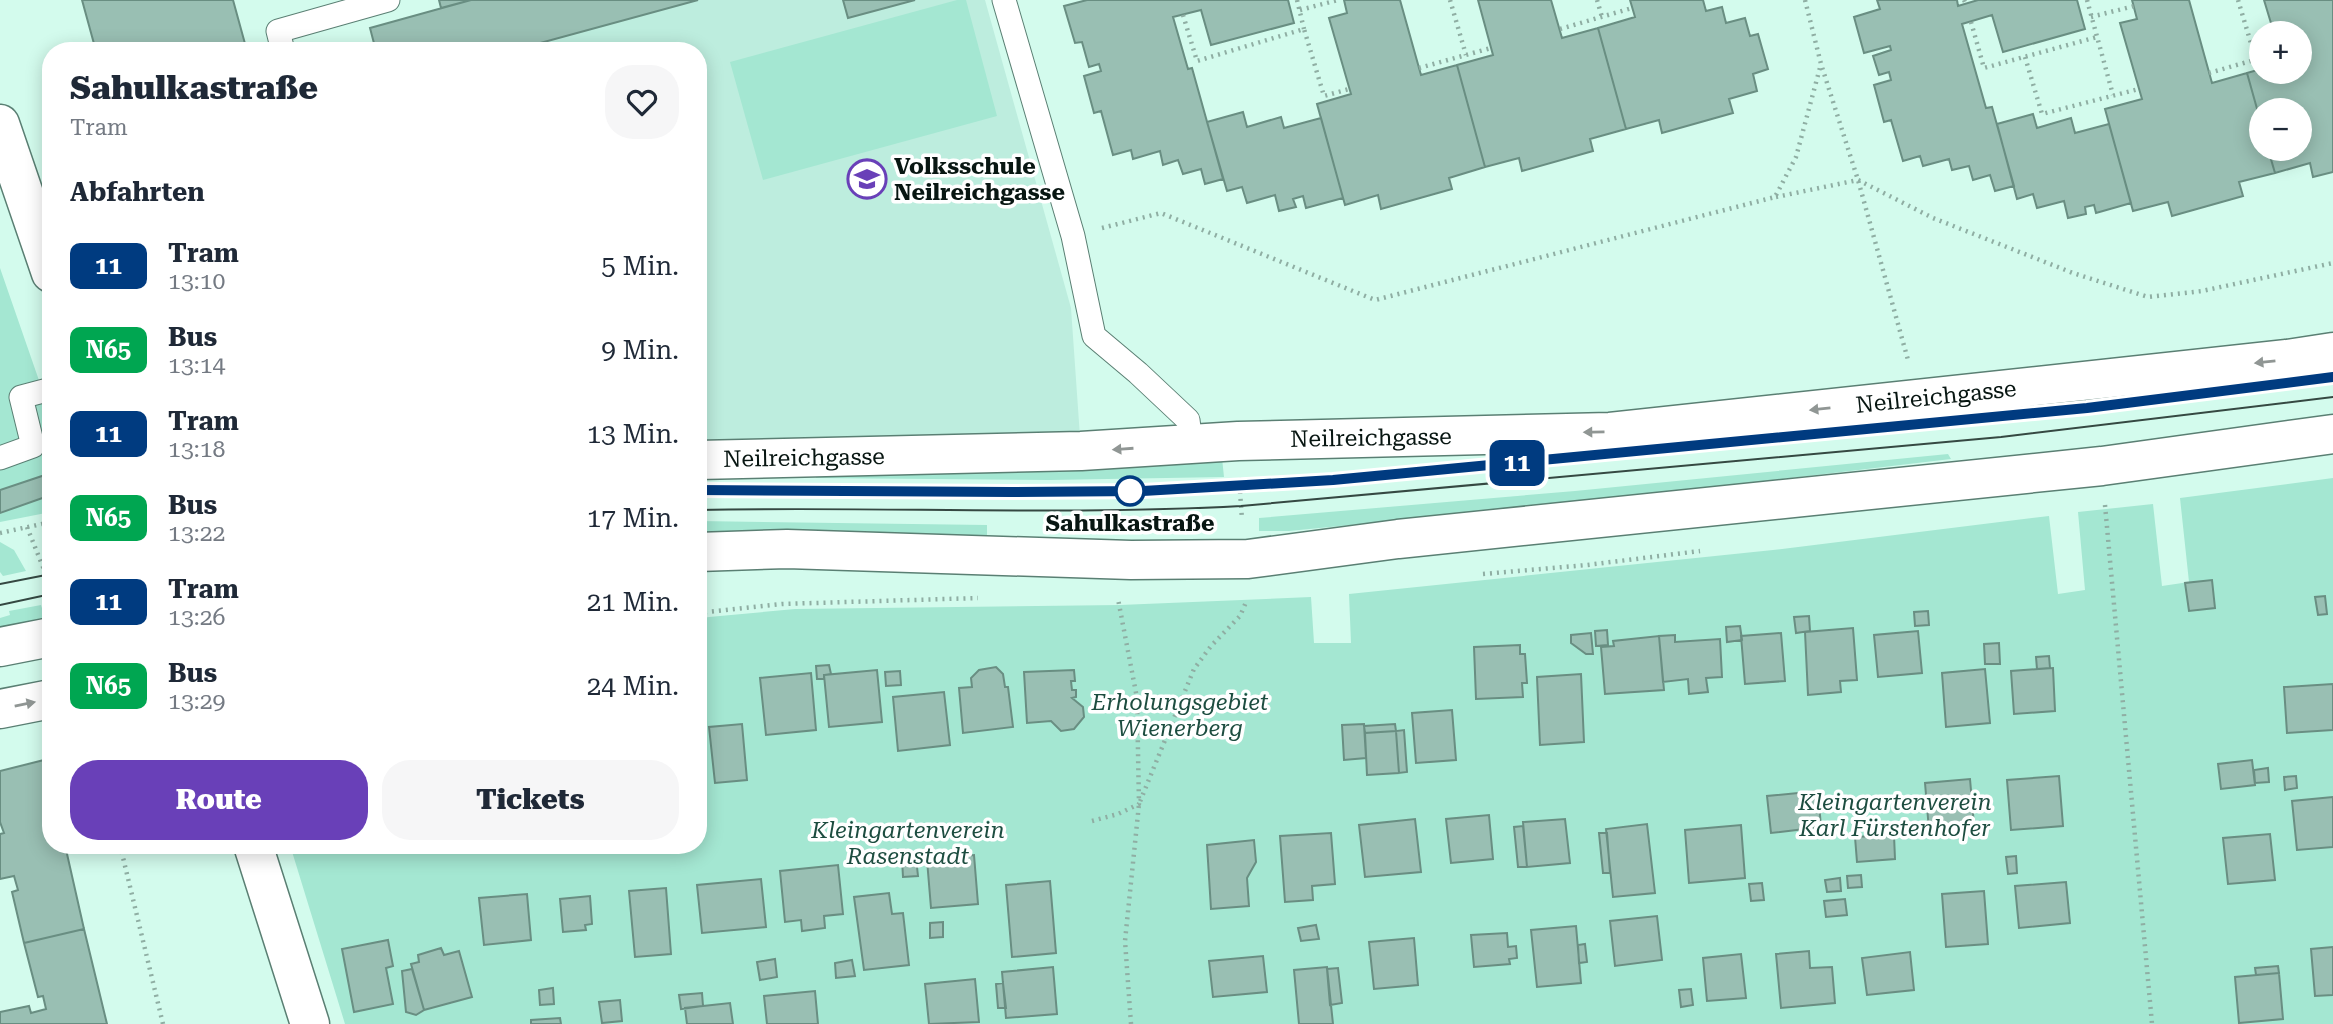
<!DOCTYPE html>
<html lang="de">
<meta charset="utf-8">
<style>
:root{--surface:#fff;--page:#f6f6f7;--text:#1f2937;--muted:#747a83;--accent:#6940b8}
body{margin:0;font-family:"Roboto Serif",serif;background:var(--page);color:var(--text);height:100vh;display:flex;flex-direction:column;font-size:26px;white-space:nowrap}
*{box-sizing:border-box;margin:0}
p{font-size:23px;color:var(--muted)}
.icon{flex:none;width:38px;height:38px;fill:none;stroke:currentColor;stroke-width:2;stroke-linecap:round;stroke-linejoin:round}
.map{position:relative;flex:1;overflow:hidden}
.details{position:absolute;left:42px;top:42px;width:665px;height:812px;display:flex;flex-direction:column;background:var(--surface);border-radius:28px;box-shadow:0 4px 18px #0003}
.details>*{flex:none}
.badge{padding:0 14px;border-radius:10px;font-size:24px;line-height:46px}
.tools{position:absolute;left:2249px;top:21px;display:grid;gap:14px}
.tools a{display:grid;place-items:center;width:63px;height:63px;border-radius:50%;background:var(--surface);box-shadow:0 4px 18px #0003;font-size:35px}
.map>.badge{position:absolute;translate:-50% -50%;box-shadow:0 0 0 4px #fff}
h2{padding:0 28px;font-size:26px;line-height:63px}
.round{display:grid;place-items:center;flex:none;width:74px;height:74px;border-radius:28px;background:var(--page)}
.overview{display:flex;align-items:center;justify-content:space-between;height:119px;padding:0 28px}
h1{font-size:33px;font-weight:800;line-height:52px}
.primary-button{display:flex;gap:14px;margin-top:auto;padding:14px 28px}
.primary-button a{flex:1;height:80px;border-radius:28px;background:var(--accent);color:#fff;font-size:28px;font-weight:800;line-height:80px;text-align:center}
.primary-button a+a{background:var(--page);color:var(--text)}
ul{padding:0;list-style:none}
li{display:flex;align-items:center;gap:21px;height:84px;padding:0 28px}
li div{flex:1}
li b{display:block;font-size:26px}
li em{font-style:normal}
li .badge{min-width:77px;font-weight:700;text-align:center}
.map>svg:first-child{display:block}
.built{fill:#bdedde}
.green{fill:#a4e7d2}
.building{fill:#99bfb3;stroke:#698e82;stroke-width:2}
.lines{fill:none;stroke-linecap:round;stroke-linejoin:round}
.service-casing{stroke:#5a7f73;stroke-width:25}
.minor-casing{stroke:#5a7f73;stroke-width:41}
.path{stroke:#8faea3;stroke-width:4.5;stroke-dasharray:2 5;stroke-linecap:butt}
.service{stroke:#fff;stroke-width:23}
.minor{stroke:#fff;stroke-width:38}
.tram{stroke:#354842;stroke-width:2}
.oneway{fill:#909694}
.line-casing{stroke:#fff;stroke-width:16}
.line{stroke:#003b80;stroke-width:10}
.stop-dot{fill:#fff;stroke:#003b80;stroke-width:3.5}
.labels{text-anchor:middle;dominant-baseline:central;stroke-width:7;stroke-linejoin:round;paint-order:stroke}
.poi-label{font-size:23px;font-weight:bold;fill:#081612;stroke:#fff;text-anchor:start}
.street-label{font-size:23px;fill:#081612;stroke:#fff}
.stop-label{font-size:23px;font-weight:bold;fill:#081612;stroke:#fff}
.park-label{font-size:23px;font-style:italic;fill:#1d4d40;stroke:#fff}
</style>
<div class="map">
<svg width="2333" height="1024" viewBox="0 0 2333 1024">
<rect width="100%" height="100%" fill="#d3fbed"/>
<!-- built -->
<path class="built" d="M 471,0 L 985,0 L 1071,308 L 1081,451 L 698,460 L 698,51 L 376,51 L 370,28 Z"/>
<!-- green -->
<path class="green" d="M 957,0 L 966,0 L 997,116 L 763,180 L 730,62 Z
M 0,268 L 51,415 L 51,512 L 0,522 Z
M 1948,454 L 1951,459 L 1596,501 L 1289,531 L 1259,531 L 1259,518 L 1575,491 Z
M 1222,458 L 1224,477 L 1050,480 L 816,478 L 815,473 Z
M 2333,478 L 2333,1024 L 345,1024 L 290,845 L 698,845 L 698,619 L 709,617 L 795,609 L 1120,605 L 1311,597 L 1314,643 L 1351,643 L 1349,594 L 1773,550 L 2049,516 L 2058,594 L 2085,590 L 2078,512 L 2153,504 L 2162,586 L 2189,582 L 2180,498 Z
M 698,521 L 987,525 L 987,536 L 698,533 Z
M 0,542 L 14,550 L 26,571 L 3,576 L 0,572 Z
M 41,605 L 45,618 L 0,628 L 0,618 L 10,615 L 9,611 Z"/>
<!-- building -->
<path class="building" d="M 82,0 L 233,0 L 247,51 L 96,51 Z
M 439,0 L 471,0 L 441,8 Z
M 471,0 L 698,0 L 511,51 L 376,51 L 370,28 Z
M 843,0 L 915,0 L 848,18 Z
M 1087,0 L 1288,0 L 1294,23 L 1211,45 L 1201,10 L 1173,17 L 1188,69 L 1192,68 L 1223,179 L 1205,184 L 1201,169 L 1183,174 L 1178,160 L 1163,165 L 1160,151 L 1133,159 L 1131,150 L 1113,155 L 1101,111 L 1094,113 L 1084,76 L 1101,71 L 1099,64 L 1089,67 L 1082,42 L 1075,43 L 1064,6 Z
M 1344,0 L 1400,0 L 1421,75 L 1457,65 L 1485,167 L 1449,178 L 1452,189 L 1381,209 L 1378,195 L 1345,205 L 1317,104 L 1351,94 L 1329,18 L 1347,13 Z
M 1478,0 L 1551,0 L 1562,38 L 1598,28 L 1626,129 L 1590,139 L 1593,151 L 1522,171 L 1519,158 L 1485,167 L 1457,65 L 1493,55 Z
M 1630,0 L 1703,0 L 1706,11 L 1722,7 L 1726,23 L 1745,18 L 1750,36 L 1758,34 L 1768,69 L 1753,74 L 1757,91 L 1729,99 L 1733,113 L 1662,133 L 1659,120 L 1626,129 L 1598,28 L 1635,17 Z
M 1877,0 L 1957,0 L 1958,6 L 1978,0 L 2077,0 L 2085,29 L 2003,52 L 1992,15 L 1962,24 L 1986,108 L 1992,107 L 2014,186 L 1995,191 L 1990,175 L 1973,180 L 1969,166 L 1952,170 L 1949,159 L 1923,166 L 1920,156 L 1903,161 L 1891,120 L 1884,122 L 1874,85 L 1891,80 L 1889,72 L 1879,75 L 1873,56 L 1891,50 L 1890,46 L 1864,53 L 1854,17 L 1880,9 Z
M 2132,0 L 2189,0 L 2212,83 L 2247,73 L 2261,123 L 2261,149 L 2268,149 L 2275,173 L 2239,182 L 2243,196 L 2172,216 L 2168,202 L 2133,211 L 2105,109 L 2142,99 L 2120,23 L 2137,19 Z
M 2264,0 L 2333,0 L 2333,172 L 2313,177 L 2310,163 L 2275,173 L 2268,149 L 2300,149 L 2300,110 L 2261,110 L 2261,123 L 2247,73 L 2261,69 L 2261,72 L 2300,72 L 2300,33 L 2274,33 Z
M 1243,112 L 1247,127 L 1281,117 L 1284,128 L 1321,118 L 1343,198 L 1306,208 L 1303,196 L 1293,199 L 1296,207 L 1279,211 L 1275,195 L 1247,203 L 1242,187 L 1227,191 L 1207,122 Z
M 2033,114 L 2037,128 L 2071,118 L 2075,133 L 2109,124 L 2131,203 L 2096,213 L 2094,205 L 2085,207 L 2086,214 L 2068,218 L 2064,201 L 2037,208 L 2033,194 L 2017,199 L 1997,124 Z
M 51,473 L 51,495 L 0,513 L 0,490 Z
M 2212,580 L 2215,608 L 2189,611 L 2185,583 Z
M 2325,596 L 2327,614 L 2318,615 L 2315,597 Z
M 1928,611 L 1929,625 L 1915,626 L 1914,612 Z
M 1809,616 L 1810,631 L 1796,633 L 1794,617 Z
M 1740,626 L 1742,640 L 1727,642 L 1726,627 Z
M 1853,628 L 1857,680 L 1840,681 L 1841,692 L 1808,695 L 1805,632 Z
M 1607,630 L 1608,645 L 1596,646 L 1595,631 Z
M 1918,631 L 1922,673 L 1878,677 L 1874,635 Z
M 1591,633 L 1593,654 L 1586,654 L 1571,643 L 1571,635 Z
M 1781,633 L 1785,681 L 1745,684 L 1741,636 Z
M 1675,635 L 1675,642 L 1720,639 L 1722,677 L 1706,678 L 1708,692 L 1689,694 L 1688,679 L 1663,682 L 1659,636 Z
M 1659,636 L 1664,690 L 1605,694 L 1601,647 L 1614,646 L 1613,641 Z
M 1999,643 L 2000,664 L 1985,664 L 1984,644 Z
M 1520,645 L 1520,654 L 1525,654 L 1527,683 L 1522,683 L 1523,697 L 1476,699 L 1474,647 Z
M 2049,656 L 2050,668 L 2037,669 L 2036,657 Z
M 829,665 L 831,674 L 824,675 L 824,679 L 817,679 L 816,666 Z
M 996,667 L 1003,674 L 1005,687 L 1008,687 L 1013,727 L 963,733 L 959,688 L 972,687 L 971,678 L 979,670 Z
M 2053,668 L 2055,711 L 2014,714 L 2011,671 Z
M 1985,669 L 1990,723 L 1946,727 L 1942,673 Z
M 877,670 L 882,722 L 829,727 L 824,675 Z
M 1074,670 L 1075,681 L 1071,681 L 1072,690 L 1076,690 L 1076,697 L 1072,698 L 1083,707 L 1084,717 L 1074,729 L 1061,731 L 1051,721 L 1027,723 L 1024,672 Z
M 900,671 L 901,685 L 886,686 L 885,672 Z
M 811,673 L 816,730 L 766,735 L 760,678 Z
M 1581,674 L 1584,742 L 1540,745 L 1537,677 Z
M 2333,684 L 2333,730 L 2287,733 L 2284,687 Z
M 944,692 L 950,745 L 898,751 L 893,697 Z
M 1452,710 L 1456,760 L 1416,763 L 1412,713 Z
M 742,724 L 747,780 L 715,783 L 709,727 Z
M 1364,724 L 1366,758 L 1344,760 L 1342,725 Z
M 1395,724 L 1396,731 L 1365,733 L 1364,726 Z
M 1404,730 L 1407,772 L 1399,773 L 1396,731 Z
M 1396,731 L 1399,773 L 1367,775 L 1365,733 Z
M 44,760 L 51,787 L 51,845 L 65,845 L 84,929 L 24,943 L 12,892 L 18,890 L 14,876 L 0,879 L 0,834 L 4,833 L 0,822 L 0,771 Z
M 2252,760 L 2255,785 L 2221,789 L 2218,764 Z
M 2268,768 L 2269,782 L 2255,783 L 2254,770 Z
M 2059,776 L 2063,826 L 2011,830 L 2007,780 Z
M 2296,776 L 2297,788 L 2285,790 L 2284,777 Z
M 1970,779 L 1974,825 L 1929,830 L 1925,783 Z
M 1818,791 L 1821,827 L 1771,833 L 1767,796 Z
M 2333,797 L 2333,847 L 2297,850 L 2292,801 Z
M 1489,815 L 1493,859 L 1451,863 L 1446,819 Z
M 1415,819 L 1421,872 L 1365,877 L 1359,825 Z
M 1565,819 L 1570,863 L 1527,867 L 1523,822 Z
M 1647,824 L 1655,893 L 1613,897 L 1606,829 Z
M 1741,825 L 1745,878 L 1689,883 L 1685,830 Z
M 1523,826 L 1527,867 L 1518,867 L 1514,827 Z
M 1331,833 L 1335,884 L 1312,886 L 1313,900 L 1285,902 L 1280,836 Z
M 1599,833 L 1607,833 L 1610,873 L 1603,873 Z
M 2270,834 L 2275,880 L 2228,884 L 2223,838 Z
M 1894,835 L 1895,859 L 1857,862 L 1855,837 Z
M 1254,840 L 1256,862 L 1247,878 L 1249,906 L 1211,909 L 1207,845 Z
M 974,855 L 978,904 L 931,908 L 927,860 Z
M 2016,856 L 2017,873 L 2008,874 L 2006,857 Z
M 916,858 L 918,876 L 903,877 L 902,859 Z
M 838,865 L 843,914 L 824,916 L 825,928 L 802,931 L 801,920 L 785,922 L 780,871 Z
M 1861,875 L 1862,887 L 1848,888 L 1847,876 Z
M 1840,878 L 1841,891 L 1827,892 L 1825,880 Z
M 761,879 L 766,927 L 702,933 L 697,885 Z
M 1050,881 L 1056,953 L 1012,957 L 1006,885 Z
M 2066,882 L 2070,923 L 2019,928 L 2015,886 Z
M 1762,883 L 1764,900 L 1751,901 L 1749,884 Z
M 666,888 L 671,954 L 635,957 L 629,891 Z
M 1984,891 L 1988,944 L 1946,947 L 1942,894 Z
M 889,893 L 892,914 L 903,913 L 909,965 L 864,970 L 854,897 Z
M 527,894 L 531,940 L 484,945 L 479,898 Z
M 590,896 L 592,924 L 585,925 L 586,930 L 563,932 L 560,899 Z
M 1845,899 L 1847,915 L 1826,917 L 1824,901 Z
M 1657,916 L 1662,960 L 1615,966 L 1610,921 Z
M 943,922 L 943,937 L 930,938 L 930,923 Z
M 1316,925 L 1319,939 L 1301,941 L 1298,928 Z
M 1576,926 L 1581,983 L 1537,987 L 1531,930 Z
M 84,929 L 107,1024 L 0,1024 L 0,1012 L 29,1006 L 31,1013 L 46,1009 L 43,996 L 38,997 L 24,943 Z
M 1507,933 L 1508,947 L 1516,946 L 1517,958 L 1509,959 L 1510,964 L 1474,967 L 1471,935 Z
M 1414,938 L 1418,985 L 1374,989 L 1369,942 Z
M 388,940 L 393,966 L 386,968 L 393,1004 L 354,1012 L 342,949 Z
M 1585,944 L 1587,962 L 1579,963 L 1578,945 Z
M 2333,947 L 2333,995 L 2315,996 L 2311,949 Z
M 441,948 L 444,955 L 459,951 L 472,997 L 424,1010 L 411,964 L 419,962 L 418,955 Z
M 1809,951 L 1810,968 L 1832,967 L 1835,1003 L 1781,1008 L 1776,954 Z
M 1910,952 L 1914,990 L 1867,995 L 1862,958 Z
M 1741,954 L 1746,998 L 1707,1001 L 1703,958 Z
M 1263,956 L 1267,992 L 1213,997 L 1209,961 Z
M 775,959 L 777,977 L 760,980 L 757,962 Z
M 852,960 L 855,976 L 836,978 L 835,963 Z
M 2278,966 L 2279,973 L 2256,975 L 2255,968 Z
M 1053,967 L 1057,1014 L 1006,1018 L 1002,972 Z
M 1327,967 L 1333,1024 L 1299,1024 L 1294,970 Z
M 1338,968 L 1342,1003 L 1330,1005 L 1327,969 Z
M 412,969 L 424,1010 L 416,1015 L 406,1012 L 402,971 Z
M 2279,973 L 2283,1019 L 2239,1023 L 2235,977 Z
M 975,979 L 979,1022 L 929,1024 L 925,984 Z
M 1003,983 L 1006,1008 L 998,1008 L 996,984 Z
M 553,988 L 554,1004 L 540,1005 L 539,990 Z
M 1691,989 L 1693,1005 L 1681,1007 L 1679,990 Z
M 815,991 L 818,1024 L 767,1024 L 764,996 Z
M 702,993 L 703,1006 L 681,1009 L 679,995 Z
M 620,1000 L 622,1021 L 602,1023 L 599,1002 Z
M 730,1003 L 733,1024 L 687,1024 L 685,1008 Z
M 560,1018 L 561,1024 L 531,1024 L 531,1020 Z"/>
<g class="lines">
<!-- service casing -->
<g class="service-casing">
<path id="service" d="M 1004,0 L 1073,236 L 1094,336 L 1138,373 L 1188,420 L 1191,444
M 283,51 L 278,31 L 388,0
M 0,458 L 33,446 L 21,397 L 51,389"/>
</g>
<!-- minor casing -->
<g class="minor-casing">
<path id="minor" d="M 0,124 L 51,273
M 698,460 L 1081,451 L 1238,441 L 1610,432 L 2287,359 L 2333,352
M 698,552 L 787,549 L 1131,560 L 1248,559 L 1398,539 L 2102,466 L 2333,434
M 0,647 L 51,637
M 0,709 L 51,699
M 253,845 L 310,1024"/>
</g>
<!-- path -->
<path class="path" d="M 1297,0 L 1304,29
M 1450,0 L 1466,55
M 1597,0 L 1602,17
M 1805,0 L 1821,64 L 1858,180 L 1908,360
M 1964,0 L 1966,4
M 2087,0 L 2113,95
M 2238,0 L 2256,60
M 1300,10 L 1338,0
M 1183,15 L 1197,61 L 1304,29 L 1324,96 L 1349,89
M 2091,17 L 2134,6
M 1971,22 L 1984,68 L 2097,37
M 1560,29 L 1632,8
M 2025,57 L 2042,114 L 2139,89
M 1419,68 L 1491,48
M 2209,73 L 2261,58
M 1776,197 L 1858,180 L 1933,218 L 2073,273 L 2148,297 L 2202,291 L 2333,263
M 1102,228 L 1161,213 L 1375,300 L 1775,197 L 1796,157 L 1821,64
M 1239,478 L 1242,519
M 2105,505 L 2152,1024
M 27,527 L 51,587
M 0,533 L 51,522
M 1483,574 L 1587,565 L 1700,551
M 698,613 L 782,604 L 978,598
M 1092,821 L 1118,814 L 1139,804 L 1137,698 L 1118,599
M 120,845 L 163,1024
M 1131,1024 L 1125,941 L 1139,804 L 1194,669 L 1211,646 L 1240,616 L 1247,600"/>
<!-- service -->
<use href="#service" class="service"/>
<!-- minor -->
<use href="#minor" class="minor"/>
<!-- tram -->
<path class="tram" d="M 698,490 L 1143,491 L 1333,480 L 2087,408 L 2333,377
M 698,510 C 879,506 1060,516 1241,506 L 2001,437 L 2333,397
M 0,584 L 51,574
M 0,605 L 51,594"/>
</g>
<!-- one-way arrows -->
<defs><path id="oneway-solid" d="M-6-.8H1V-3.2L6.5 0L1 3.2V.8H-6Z" transform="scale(1.75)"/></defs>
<g class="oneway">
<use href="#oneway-solid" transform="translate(2265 362) rotate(174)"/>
<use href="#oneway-solid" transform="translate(1820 409) rotate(174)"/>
<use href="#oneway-solid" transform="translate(1594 432) rotate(179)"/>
<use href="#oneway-solid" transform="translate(1123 449) rotate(176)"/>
<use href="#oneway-solid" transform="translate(25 704) rotate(-11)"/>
</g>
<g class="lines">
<!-- line casing -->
<g class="line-casing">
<path id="line" d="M 698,490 L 1011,492 L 1143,491 L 1333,480 L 2087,408 L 2333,377"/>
</g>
<!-- line -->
<use href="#line" class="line"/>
</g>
<!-- icons -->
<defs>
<g id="school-ring" transform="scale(2.0125)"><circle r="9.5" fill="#fff" stroke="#6940b8" stroke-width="1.5"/><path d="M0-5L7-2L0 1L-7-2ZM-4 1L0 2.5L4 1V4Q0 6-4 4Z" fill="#6940b8"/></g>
</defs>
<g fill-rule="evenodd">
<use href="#school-ring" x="867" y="179"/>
</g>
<!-- markers -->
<circle class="stop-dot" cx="1130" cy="491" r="14"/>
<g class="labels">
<!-- poi labels -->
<g class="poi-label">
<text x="894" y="166">Volksschule<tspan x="894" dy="26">Neilreichgasse</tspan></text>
</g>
<!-- street labels -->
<g class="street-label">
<text transform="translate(1936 397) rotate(-6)">Neilreichgasse</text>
<text transform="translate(1371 438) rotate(-1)">Neilreichgasse</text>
<text transform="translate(804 458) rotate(-1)">Neilreichgasse</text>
</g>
<!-- stop labels -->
<g class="stop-label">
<text x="1130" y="523">Sahulkastraße</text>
</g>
<!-- park labels -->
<g class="park-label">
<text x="1180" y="702">Erholungsgebiet<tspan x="1180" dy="26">Wienerberg</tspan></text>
<text x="1895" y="802">Kleingartenverein<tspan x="1895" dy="26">Karl Fürstenhofer</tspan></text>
<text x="908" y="830">Kleingartenverein<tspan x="908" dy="26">Rasenstadt</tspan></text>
</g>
</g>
</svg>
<div class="tools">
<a>+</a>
<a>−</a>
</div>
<b class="badge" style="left:1517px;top:463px;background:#003b80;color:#fff">11</b>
<section class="details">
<div class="overview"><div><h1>Sahulkastraße</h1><p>Tram</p></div><a class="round"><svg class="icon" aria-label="heart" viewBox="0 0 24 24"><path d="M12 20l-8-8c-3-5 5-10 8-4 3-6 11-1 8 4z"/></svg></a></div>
<h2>Abfahrten</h2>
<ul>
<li><span class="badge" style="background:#003b80;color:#fff">11</span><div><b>Tram</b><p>13:10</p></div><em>5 Min.</em></li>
<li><span class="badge" style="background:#00a651;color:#fff">N65</span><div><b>Bus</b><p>13:14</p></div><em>9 Min.</em></li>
<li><span class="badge" style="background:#003b80;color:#fff">11</span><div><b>Tram</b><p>13:18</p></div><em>13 Min.</em></li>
<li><span class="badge" style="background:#00a651;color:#fff">N65</span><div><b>Bus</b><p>13:22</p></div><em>17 Min.</em></li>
<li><span class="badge" style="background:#003b80;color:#fff">11</span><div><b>Tram</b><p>13:26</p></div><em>21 Min.</em></li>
<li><span class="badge" style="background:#00a651;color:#fff">N65</span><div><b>Bus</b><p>13:29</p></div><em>24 Min.</em></li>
</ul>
<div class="primary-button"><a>Route</a><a>Tickets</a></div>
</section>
</div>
